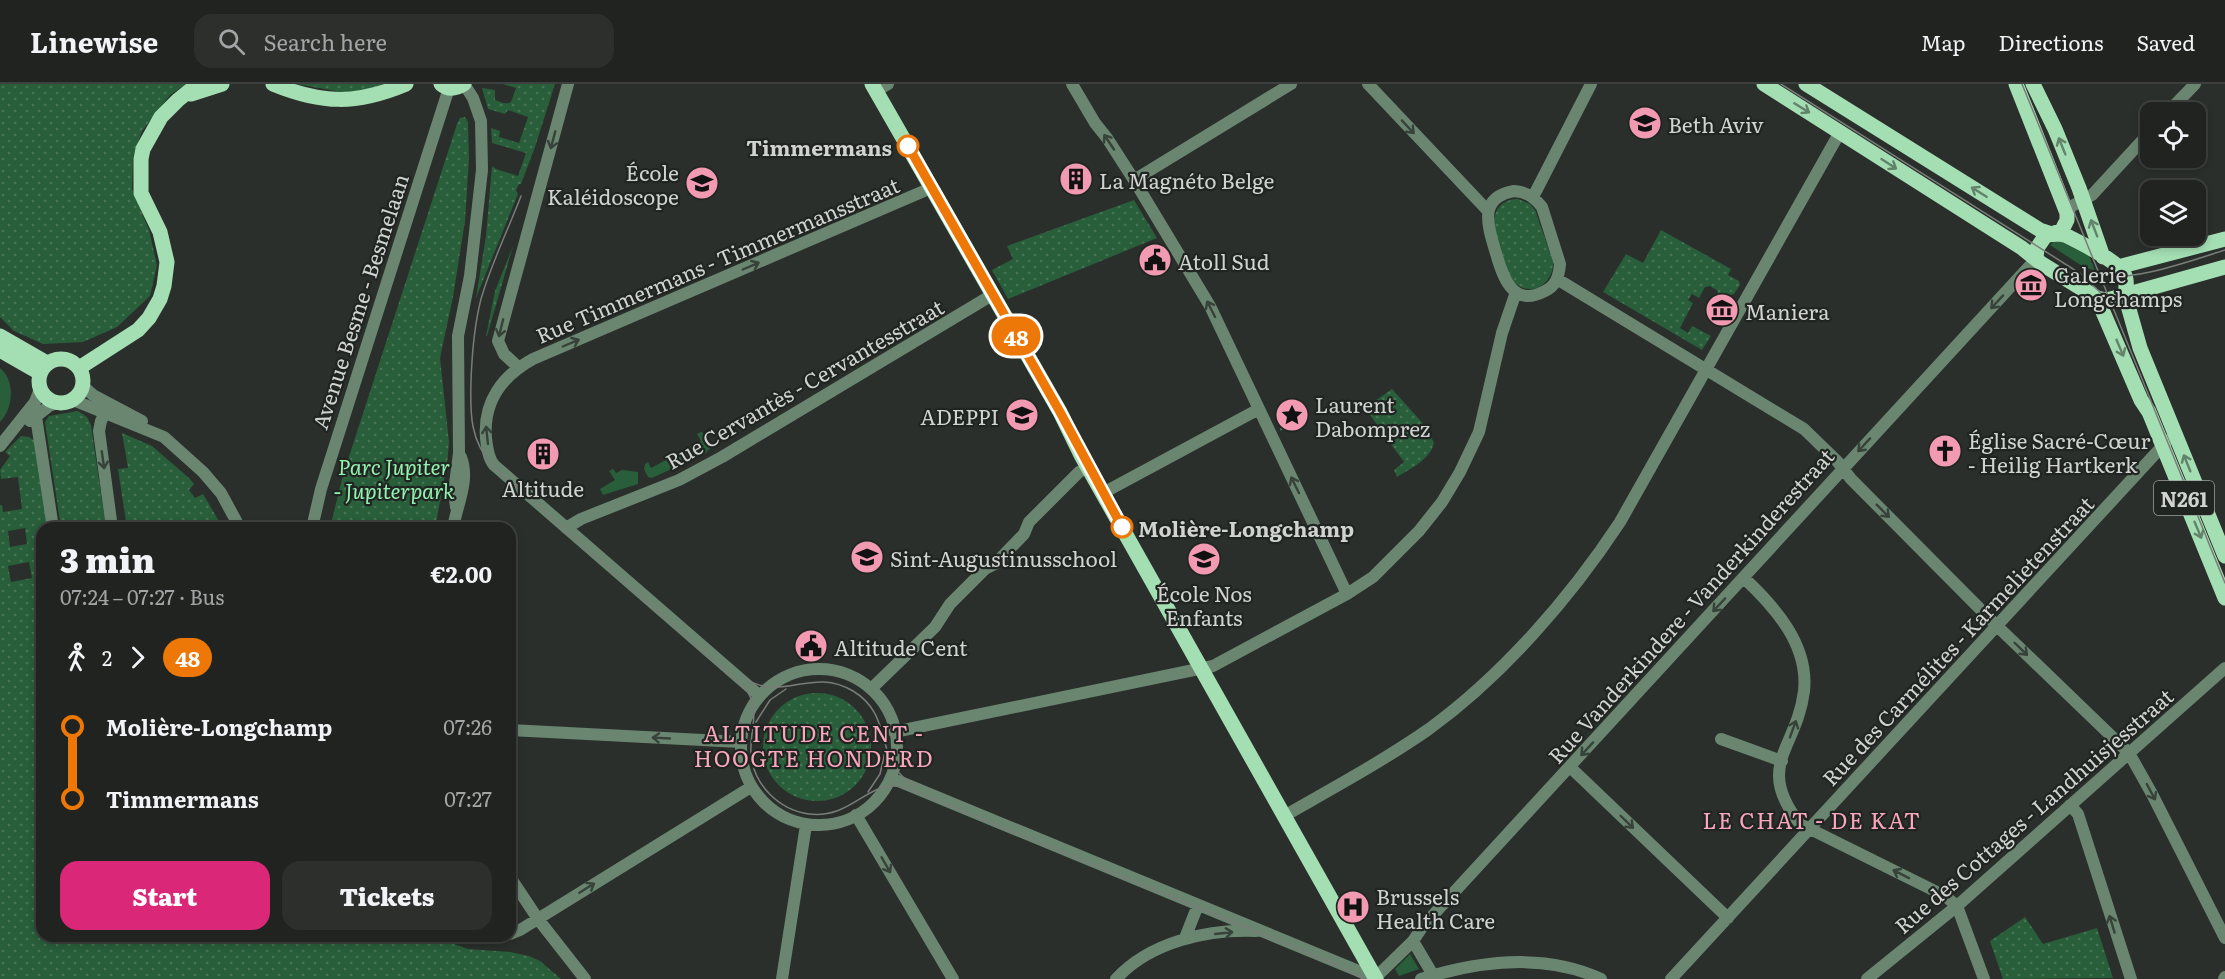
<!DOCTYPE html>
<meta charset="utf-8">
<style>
:root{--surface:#202320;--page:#2d2f2d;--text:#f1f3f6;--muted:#a2a4a5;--line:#3d403e;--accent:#db2777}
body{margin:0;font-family:Literata,serif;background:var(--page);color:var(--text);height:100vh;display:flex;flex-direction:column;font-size:22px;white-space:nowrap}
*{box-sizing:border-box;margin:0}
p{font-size:20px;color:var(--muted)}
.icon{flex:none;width:33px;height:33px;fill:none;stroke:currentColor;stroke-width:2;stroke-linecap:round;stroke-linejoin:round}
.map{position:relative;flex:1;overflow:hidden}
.panel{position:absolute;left:36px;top:438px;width:480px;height:420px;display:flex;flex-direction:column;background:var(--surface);border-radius:18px;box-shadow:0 3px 9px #0003,0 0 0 2px var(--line)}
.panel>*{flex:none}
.badge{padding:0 12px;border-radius:20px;font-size:21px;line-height:39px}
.fabs{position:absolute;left:2140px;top:18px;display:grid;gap:12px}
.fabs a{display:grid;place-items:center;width:66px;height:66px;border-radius:12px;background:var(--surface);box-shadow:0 3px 9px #0003,0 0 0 2px var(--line);font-size:30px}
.map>.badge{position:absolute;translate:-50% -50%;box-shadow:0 0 0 3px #fff}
.legs{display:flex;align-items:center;gap:9px;height:66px;padding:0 24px;font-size:20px}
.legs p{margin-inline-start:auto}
.head{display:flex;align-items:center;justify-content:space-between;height:102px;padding:0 24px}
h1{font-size:33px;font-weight:800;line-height:45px}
.button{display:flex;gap:12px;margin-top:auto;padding:12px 24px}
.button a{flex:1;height:69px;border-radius:18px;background:var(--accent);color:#fff;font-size:24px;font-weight:800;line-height:69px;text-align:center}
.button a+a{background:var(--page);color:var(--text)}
ul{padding:0 24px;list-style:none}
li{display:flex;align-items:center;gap:21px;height:72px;font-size:22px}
li i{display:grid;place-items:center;width:9px;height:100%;margin:0 8px;background:currentColor}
li i::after{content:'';width:15px;height:15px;margin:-8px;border:4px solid;border-radius:50%;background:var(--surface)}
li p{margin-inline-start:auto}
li:first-child i{background:linear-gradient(#0000 50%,currentColor 0)}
li:last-child i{background:linear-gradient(currentColor 50%,#0000 0)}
header{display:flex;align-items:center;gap:36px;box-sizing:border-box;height:84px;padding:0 30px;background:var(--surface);border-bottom:2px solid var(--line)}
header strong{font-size:28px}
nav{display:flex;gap:33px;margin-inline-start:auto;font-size:21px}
.search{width:420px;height:54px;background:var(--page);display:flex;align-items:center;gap:15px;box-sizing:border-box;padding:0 21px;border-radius:18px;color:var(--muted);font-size:22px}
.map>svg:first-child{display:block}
.grass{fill:#285e3a}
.park{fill:url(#park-dots);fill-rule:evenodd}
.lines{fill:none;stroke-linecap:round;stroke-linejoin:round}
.minor{stroke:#6a8671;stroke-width:12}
.major{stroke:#a4deb3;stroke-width:15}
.tram{stroke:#797d79;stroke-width:1.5}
.oneway{stroke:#62826a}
.oneway2{stroke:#37423a}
.line-1-casing{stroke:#fff;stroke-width:14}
.line-1{stroke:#ed7807;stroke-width:9}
.stop-1-dot{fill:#fff;stroke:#ed7807;stroke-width:3}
.labels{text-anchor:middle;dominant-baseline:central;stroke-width:4.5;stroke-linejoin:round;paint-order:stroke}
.shield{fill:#212522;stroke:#9c9f9c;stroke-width:1.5}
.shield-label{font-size:20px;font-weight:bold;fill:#d0d3d0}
.poi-label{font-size:21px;fill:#d0d3d0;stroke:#212522;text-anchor:start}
.stop-label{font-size:21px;font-weight:bold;fill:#d0d3d0;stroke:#212522;text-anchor:end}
.street-label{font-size:21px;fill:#d0d3d0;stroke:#212522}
.park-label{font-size:21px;font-style:italic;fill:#93f2af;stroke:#212522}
.neighbourhood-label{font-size:22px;letter-spacing:1.5px;fill:#f9a7bc;stroke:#212522}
</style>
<header>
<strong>Linewise</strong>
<div class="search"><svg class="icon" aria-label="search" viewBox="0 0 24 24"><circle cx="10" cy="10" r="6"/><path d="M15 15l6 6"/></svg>Search here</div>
<nav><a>Map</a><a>Directions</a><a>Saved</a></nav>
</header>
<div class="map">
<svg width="2225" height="895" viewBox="0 0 2225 895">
<defs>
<pattern id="park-dots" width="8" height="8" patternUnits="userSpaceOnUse" patternTransform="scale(1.5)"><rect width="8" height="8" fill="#285e3a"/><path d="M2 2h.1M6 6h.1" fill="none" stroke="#467455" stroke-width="1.8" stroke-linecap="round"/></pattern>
</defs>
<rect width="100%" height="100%" fill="#2a2f2b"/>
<!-- grass -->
<path class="grass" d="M 2056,156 L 2063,157 L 2089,171 L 2095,187 L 2082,182 L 2050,161 Z
M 0,284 C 16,297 13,325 0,338 Z
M 701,348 C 708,351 710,356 711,363 L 706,369 L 652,394 L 648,393 L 644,385 L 645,380 L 648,378 L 651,384 L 701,357 L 697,350 Z
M 613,385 L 616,389 L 622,386 L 638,388 L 638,400 L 603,411 L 600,405 L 615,396 L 609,387 Z
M 1410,870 L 1419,885 L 1399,892 L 1395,885 Z"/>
<!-- park -->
<path class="park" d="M 0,0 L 186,0 L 170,11 L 142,47 L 133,73 L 132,105 L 149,146 L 157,181 L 150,212 L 117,243 L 83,258 L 43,260 L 14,247 L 0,233 Z
M 296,0 L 387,0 L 370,5 L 339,10 L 336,7 Z
M 503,0 L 555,0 L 535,63 L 521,100 L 519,100 L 516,106 L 518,110 L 476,214 L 486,152 L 492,82 L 496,85 L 518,92 L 526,69 L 492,59 L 491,44 L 500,47 L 499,53 L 519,59 L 528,33 L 508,26 L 505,30 L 488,25 L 482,4 L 495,6 L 495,16 C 501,18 505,21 511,18 L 516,4 Z
M 465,33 L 468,38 L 469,75 L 465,137 L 453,213 L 440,274 L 449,358 L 447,381 L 435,444 L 330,444 L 343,391 L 457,40 L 460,34 Z
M 1518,115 L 1530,120 L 1535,126 L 1553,177 C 1555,200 1528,216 1512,196 C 1503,184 1499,157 1494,142 C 1493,126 1502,115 1518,115 Z
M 1134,116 L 1157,154 L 1008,215 L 992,186 L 1013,175 L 1007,162 Z
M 1661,146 L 1731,185 L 1728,191 L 1739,197 L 1740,201 L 1734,210 L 1731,211 L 1728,217 L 1716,212 L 1718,207 L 1710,202 L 1705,203 L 1699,214 L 1692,210 L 1688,216 L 1693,219 L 1680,244 L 1688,249 L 1692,242 L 1711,252 L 1702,266 L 1603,208 L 1626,170 L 1643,179 Z
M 513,162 L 487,252 L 486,252 L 495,207 Z
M 1392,305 L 1427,344 L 1434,359 C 1430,376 1411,384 1397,393 L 1394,386 L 1404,378 L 1365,324 Z
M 1290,321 L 1300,323 L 1307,332 L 1280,347 C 1280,342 1285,330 1287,323 Z
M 78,327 L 87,333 L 91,341 L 106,444 L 61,444 L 45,338 L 49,332 Z
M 122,349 L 152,362 L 189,394 L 194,400 L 189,406 L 195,414 L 203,410 L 223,444 L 127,444 L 118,385 L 128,384 Z
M 21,352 L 29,353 L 35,357 L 49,444 L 42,444 L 42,852 L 432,852 L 468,865 L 510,868 L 529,872 L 540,877 L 561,895 L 0,895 L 0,421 L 2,421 L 3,428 L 22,425 L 18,393 L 1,395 L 0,386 L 10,372 L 5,368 ZM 25,444 L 27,460 L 10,463 L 8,447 ZM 29,478 L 32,494 L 11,498 L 8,482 Z
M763 663a54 54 0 1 1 108 0a54 54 0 1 1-108 0Z
M 2025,833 L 2043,860 L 2097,844 L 2113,894 L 2003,895 L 1990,857 Z"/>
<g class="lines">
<!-- minor -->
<path class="minor" d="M 1072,0 L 1095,39 L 1107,54 L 1134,96 L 1210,222 L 1347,510
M 1368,0 L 1488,127
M 876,7 L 888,0
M 2168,28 L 2195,0
M 1134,96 L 1291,0
M 1514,107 C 1527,108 1534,113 1542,123 L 1560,180 C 1559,192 1556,202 1545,207 C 1511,225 1502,190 1495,166 C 1487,140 1479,113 1514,107 Z
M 1533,113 L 1591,0
M 2067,129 L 2072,122 L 2092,111 L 2151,47
M 1557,195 L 1804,345 L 1837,377 L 1851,395 L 1996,541 L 2129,669 L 2152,710 L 2225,854
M 518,283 L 504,270 L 498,257 L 568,0
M 83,302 L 93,311 L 142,337
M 73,316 L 164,353 L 203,388 L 221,409 L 240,444
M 109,320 L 101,337 L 99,347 L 112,444
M 36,333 L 53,444
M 30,337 L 49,322 L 57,319
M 0,362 L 35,318 L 40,305
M 1103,409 L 1259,325
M 456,423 L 454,408 L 459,369 L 458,252 L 470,192 L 482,86 L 481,37 L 473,14 L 464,0
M 312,444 L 321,405 L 449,4
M 453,444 C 457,420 470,397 461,373
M 566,444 L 581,435 L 679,396 L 722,373 L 992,211
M 1744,494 C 1775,523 1809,561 1804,607 C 1797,665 1754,681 1800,740 L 1945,812 L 1957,822 L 1984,895
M741 663a78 78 0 1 1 156 0a78 78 0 1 1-156 0Z
M 871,605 L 935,543 L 950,520 L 985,485 L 995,480 L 1024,450 L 1029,438 L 1079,388 L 1088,383
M 760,612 L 494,381 C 488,374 487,363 486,354 C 483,318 502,292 533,275 L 931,104
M 510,646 L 741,658
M 894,648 L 1213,582 L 1347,510 L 1373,493 L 1419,447 L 1442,418 L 1460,388 L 1479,348 L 1502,249 L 1516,208
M 1721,655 L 1782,677
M 1570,683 L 1728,834
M 891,694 L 1378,895
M 2070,721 L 2078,730 L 2131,895
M 856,731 L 953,895
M 1284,732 C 1333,704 1383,677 1429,645 C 1503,591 1570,514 1620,438 L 1840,48
M 510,793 L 538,835 L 585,895
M 510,850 L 520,846 L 751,703
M 487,852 L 496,852
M 1185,854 L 1198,821
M 1413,857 L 1433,891
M 782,895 L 806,741
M 1116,895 C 1150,858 1207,845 1256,847
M 1374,895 L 1413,857 L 1423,842 L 2036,175
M 1421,895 C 1479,877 1544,868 1601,895
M 1671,895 L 2168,356
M 1867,895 L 1957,822 L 2225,584
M 2224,895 L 2225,893"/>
<!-- major -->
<path class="major" d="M 273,0 C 322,20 356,21 406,0
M 441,0 C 448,6 456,5 464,0
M 872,0 L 1060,328 L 1081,371 L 1376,895
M 1764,0 L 2022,164 L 2042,180 L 2097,214 L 2107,216 L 2125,211 C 2126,203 2128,195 2123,188 C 2114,175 2079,158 2065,151 L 2059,150 L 2046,151 L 2037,164 L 2036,175
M 1806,0 L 2040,146 L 2052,150 L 2062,146 L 2067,136 L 2067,129 L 2016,0
M 2033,0 L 2055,45 L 2079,104 L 2103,173
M 191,10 L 222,0
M 2118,183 L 2225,155
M 2225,183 L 2125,211 L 2140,264 L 2225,472
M 2097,214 L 2141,316 L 2149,328 L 2225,514
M 0,252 L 47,279
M 0,266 L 40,289
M39 297a22 22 0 1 1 44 0a22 22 0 1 1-44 0Z
M 79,284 L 138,246 L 149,234 L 160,215 L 164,202 L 167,178 L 160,148 L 141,109 L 141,75 L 143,65 L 161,33 L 178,16 L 198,0"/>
<!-- tram -->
<path class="tram" d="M 1781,0 L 2081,190 L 2104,212
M 2022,0 L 2225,499
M 521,112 C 508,146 491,180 481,215 C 474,242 472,269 471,297 C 470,330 470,357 493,382 L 745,604 C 762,626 749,646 751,671 C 754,701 779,726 809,730 C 853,735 867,695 904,703 L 1335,880 L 1363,895
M 2094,190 C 2125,201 2193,176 2225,166
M 740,591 C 781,622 810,581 853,607 C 897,633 871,681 917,702
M 756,638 L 770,616 L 786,605
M 868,708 L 880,690 L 885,668"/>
</g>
<!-- one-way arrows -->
<defs><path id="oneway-shaft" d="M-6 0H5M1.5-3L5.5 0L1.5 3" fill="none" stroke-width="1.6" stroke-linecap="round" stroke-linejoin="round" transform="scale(1.5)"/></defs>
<g class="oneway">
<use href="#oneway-shaft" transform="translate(1802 24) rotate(32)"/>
<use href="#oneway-shaft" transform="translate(2062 62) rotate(-112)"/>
<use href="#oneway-shaft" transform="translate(1889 80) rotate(33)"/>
<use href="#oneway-shaft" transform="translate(1979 108) rotate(-148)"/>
<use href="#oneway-shaft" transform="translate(2094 144) rotate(-111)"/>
<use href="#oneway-shaft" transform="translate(2120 264) rotate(67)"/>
<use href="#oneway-shaft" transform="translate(2187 379) rotate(-112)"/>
<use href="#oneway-shaft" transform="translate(2198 446) rotate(67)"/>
</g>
<g class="oneway2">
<use href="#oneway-shaft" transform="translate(1408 43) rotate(47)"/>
<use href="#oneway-shaft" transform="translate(553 56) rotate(105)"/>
<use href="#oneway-shaft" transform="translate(1109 58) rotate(-124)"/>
<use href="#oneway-shaft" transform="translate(751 182) rotate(-23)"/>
<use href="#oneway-shaft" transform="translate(1997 218) rotate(133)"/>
<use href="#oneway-shaft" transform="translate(1211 225) rotate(-117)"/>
<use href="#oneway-shaft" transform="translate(501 244) rotate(104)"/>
<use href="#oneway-shaft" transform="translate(571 259) rotate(-23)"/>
<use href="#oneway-shaft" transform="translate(487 351) rotate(-96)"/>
<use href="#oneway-shaft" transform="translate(1864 361) rotate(133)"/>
<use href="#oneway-shaft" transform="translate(103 376) rotate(82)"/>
<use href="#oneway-shaft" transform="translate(1295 401) rotate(-116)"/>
<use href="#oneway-shaft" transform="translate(1883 427) rotate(45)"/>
<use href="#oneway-shaft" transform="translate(1719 521) rotate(133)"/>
<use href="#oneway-shaft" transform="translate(2021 565) rotate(44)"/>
<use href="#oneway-shaft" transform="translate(1793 645) rotate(-70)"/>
<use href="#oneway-shaft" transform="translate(661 654) rotate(-177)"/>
<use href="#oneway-shaft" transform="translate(1587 665) rotate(133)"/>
<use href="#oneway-shaft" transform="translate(2151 708) rotate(62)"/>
<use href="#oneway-shaft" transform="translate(1627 738) rotate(44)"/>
<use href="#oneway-shaft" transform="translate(886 781) rotate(60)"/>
<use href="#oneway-shaft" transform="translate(1901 790) rotate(-153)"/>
<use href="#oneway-shaft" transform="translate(587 804) rotate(-32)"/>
<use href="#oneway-shaft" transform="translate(2112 840) rotate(-107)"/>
<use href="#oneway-shaft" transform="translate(1224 849) rotate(-6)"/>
</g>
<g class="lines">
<!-- line-1 casing -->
<g class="line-1-casing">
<path id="line-1" d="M 908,62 L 1060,328 L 1122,443"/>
</g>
<!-- line-1 -->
<use href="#line-1" class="line-1"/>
</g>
<!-- icons -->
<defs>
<g id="school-disc" transform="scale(1.725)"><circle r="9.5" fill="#f19ab1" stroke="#212522"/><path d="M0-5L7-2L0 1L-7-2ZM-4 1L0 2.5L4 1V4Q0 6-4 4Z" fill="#111"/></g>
<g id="building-disc" transform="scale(1.725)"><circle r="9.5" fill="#f19ab1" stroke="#212522"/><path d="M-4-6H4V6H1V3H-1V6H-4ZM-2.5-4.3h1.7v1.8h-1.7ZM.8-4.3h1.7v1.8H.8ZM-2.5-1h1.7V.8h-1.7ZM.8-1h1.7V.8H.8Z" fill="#111"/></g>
<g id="civic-disc" transform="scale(1.725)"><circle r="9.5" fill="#f19ab1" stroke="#212522"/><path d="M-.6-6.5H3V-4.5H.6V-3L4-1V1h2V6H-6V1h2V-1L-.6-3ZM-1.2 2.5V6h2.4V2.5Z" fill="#111"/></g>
<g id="museum-disc" transform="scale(1.725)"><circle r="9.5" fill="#f19ab1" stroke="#212522"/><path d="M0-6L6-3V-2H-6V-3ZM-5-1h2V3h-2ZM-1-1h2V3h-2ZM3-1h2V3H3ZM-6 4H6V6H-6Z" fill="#111"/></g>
<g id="sight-disc" transform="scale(1.725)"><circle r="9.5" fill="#f19ab1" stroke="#212522"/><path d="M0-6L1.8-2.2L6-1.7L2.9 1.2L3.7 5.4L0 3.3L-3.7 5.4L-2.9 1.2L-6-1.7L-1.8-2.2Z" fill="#111"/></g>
<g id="church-disc" transform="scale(1.725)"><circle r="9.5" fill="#f19ab1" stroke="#212522"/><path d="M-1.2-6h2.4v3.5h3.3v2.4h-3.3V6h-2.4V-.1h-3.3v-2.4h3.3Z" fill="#111"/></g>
<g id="hospital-disc" transform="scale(1.725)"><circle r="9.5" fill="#f19ab1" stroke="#212522"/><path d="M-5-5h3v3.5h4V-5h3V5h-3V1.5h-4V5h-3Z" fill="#111"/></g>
</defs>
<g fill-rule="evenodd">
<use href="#school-disc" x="1645" y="39"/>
<use href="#building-disc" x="1076" y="95"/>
<use href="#school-disc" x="702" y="99"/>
<use href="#civic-disc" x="1155" y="176"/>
<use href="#museum-disc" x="2031" y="201"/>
<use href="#museum-disc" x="1722" y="226"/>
<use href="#school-disc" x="1022" y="331"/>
<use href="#sight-disc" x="1292" y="331"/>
<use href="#church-disc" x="1945" y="367"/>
<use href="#building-disc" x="543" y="370"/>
<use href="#school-disc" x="867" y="473"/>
<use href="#school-disc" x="1204" y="475"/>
<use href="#civic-disc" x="811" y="562"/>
<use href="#hospital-disc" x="1353" y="823"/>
</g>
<!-- markers -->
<g class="stop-1-dot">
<circle cx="908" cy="62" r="10"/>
<circle cx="1122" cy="443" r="10"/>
</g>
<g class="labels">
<!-- shield labels -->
<rect class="shield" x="2154" y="397" width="60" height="34" rx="4.5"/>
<g class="shield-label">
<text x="2184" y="414">N261</text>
</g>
<!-- poi labels -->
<g class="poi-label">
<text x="1668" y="39">Beth Aviv</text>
<text x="679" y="87" text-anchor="end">École<tspan x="679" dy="24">Kaléidoscope</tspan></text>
<text x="1099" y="95">La Magnéto Belge</text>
<text x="1178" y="176">Atoll Sud</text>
<text x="2054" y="189">Galerie<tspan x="2054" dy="24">Longchamps</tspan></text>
<text x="1745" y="226">Maniera</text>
<text x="1315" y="319">Laurent<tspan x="1315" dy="24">Dabomprez</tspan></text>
<text x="999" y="331" text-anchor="end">ADEPPI</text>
<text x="1968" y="355">Église Sacré-Cœur<tspan x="1968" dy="24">- Heilig Hartkerk</tspan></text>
<text x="543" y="403" text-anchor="middle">Altitude</text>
<text x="890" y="473">Sint-Augustinusschool</text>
<text x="1204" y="508" text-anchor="middle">École Nos<tspan x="1204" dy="24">Enfants</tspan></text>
<text x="834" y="562">Altitude Cent</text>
<text x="1376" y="811">Brussels<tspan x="1376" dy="24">Health Care</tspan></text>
</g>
<!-- stop labels -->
<g class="stop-label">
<text x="892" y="62">Timmermans</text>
<text x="1138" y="443" text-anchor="start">Molière-Longchamp</text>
</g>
<!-- street labels -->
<g class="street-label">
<text transform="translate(717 175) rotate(-23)">Rue Timmermans - Timmermansstraat</text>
<text transform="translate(359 217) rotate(-72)">Avenue Besme - Besmelaan</text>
<text transform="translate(804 299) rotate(-30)">Rue Cervantès - Cervantesstraat</text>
<text transform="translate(1690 521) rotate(-48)">Rue Vanderkindere - Vanderkinderestraat</text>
<text transform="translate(1957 556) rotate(-47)">Rue des Carmélites - Karmelietenstraat</text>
<text transform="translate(2033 726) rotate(-41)">Rue des Cottages - Landhuisjesstraat</text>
</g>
<!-- park labels -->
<g class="park-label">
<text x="394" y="381">Parc Jupiter<tspan x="394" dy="24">- Jupiterpark</tspan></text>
</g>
<!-- neighbourhood labels -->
<g class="neighbourhood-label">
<text x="814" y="648">ALTITUDE CENT -<tspan x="814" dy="25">HOOGTE HONDERD</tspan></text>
<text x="1812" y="735">LE CHAT - DE KAT</text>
</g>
</g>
</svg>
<div class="fabs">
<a><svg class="icon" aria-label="locate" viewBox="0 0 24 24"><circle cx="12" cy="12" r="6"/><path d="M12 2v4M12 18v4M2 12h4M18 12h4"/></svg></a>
<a><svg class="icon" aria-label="layers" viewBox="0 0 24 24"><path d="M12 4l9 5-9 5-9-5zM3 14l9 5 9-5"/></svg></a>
</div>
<b class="badge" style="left:1016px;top:252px;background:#ed7807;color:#fff">48</b>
<section class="panel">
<div class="head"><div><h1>3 min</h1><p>07:24 – 07:27 · Bus</p></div><b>€2.00</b></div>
<div class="legs"><svg class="icon" aria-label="walk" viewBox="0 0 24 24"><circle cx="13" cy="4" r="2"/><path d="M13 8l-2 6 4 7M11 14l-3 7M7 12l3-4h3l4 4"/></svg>2<svg class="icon" aria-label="forward" viewBox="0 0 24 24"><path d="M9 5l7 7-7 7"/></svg><b class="badge" style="background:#ed7807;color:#fff">48</b></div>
<ul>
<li><i style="color:#ed7807"></i><b>Molière-Longchamp</b><p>07:26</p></li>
<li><i style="color:#ed7807"></i><b>Timmermans</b><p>07:27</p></li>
</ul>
<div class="button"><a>Start</a><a>Tickets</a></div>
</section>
</div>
